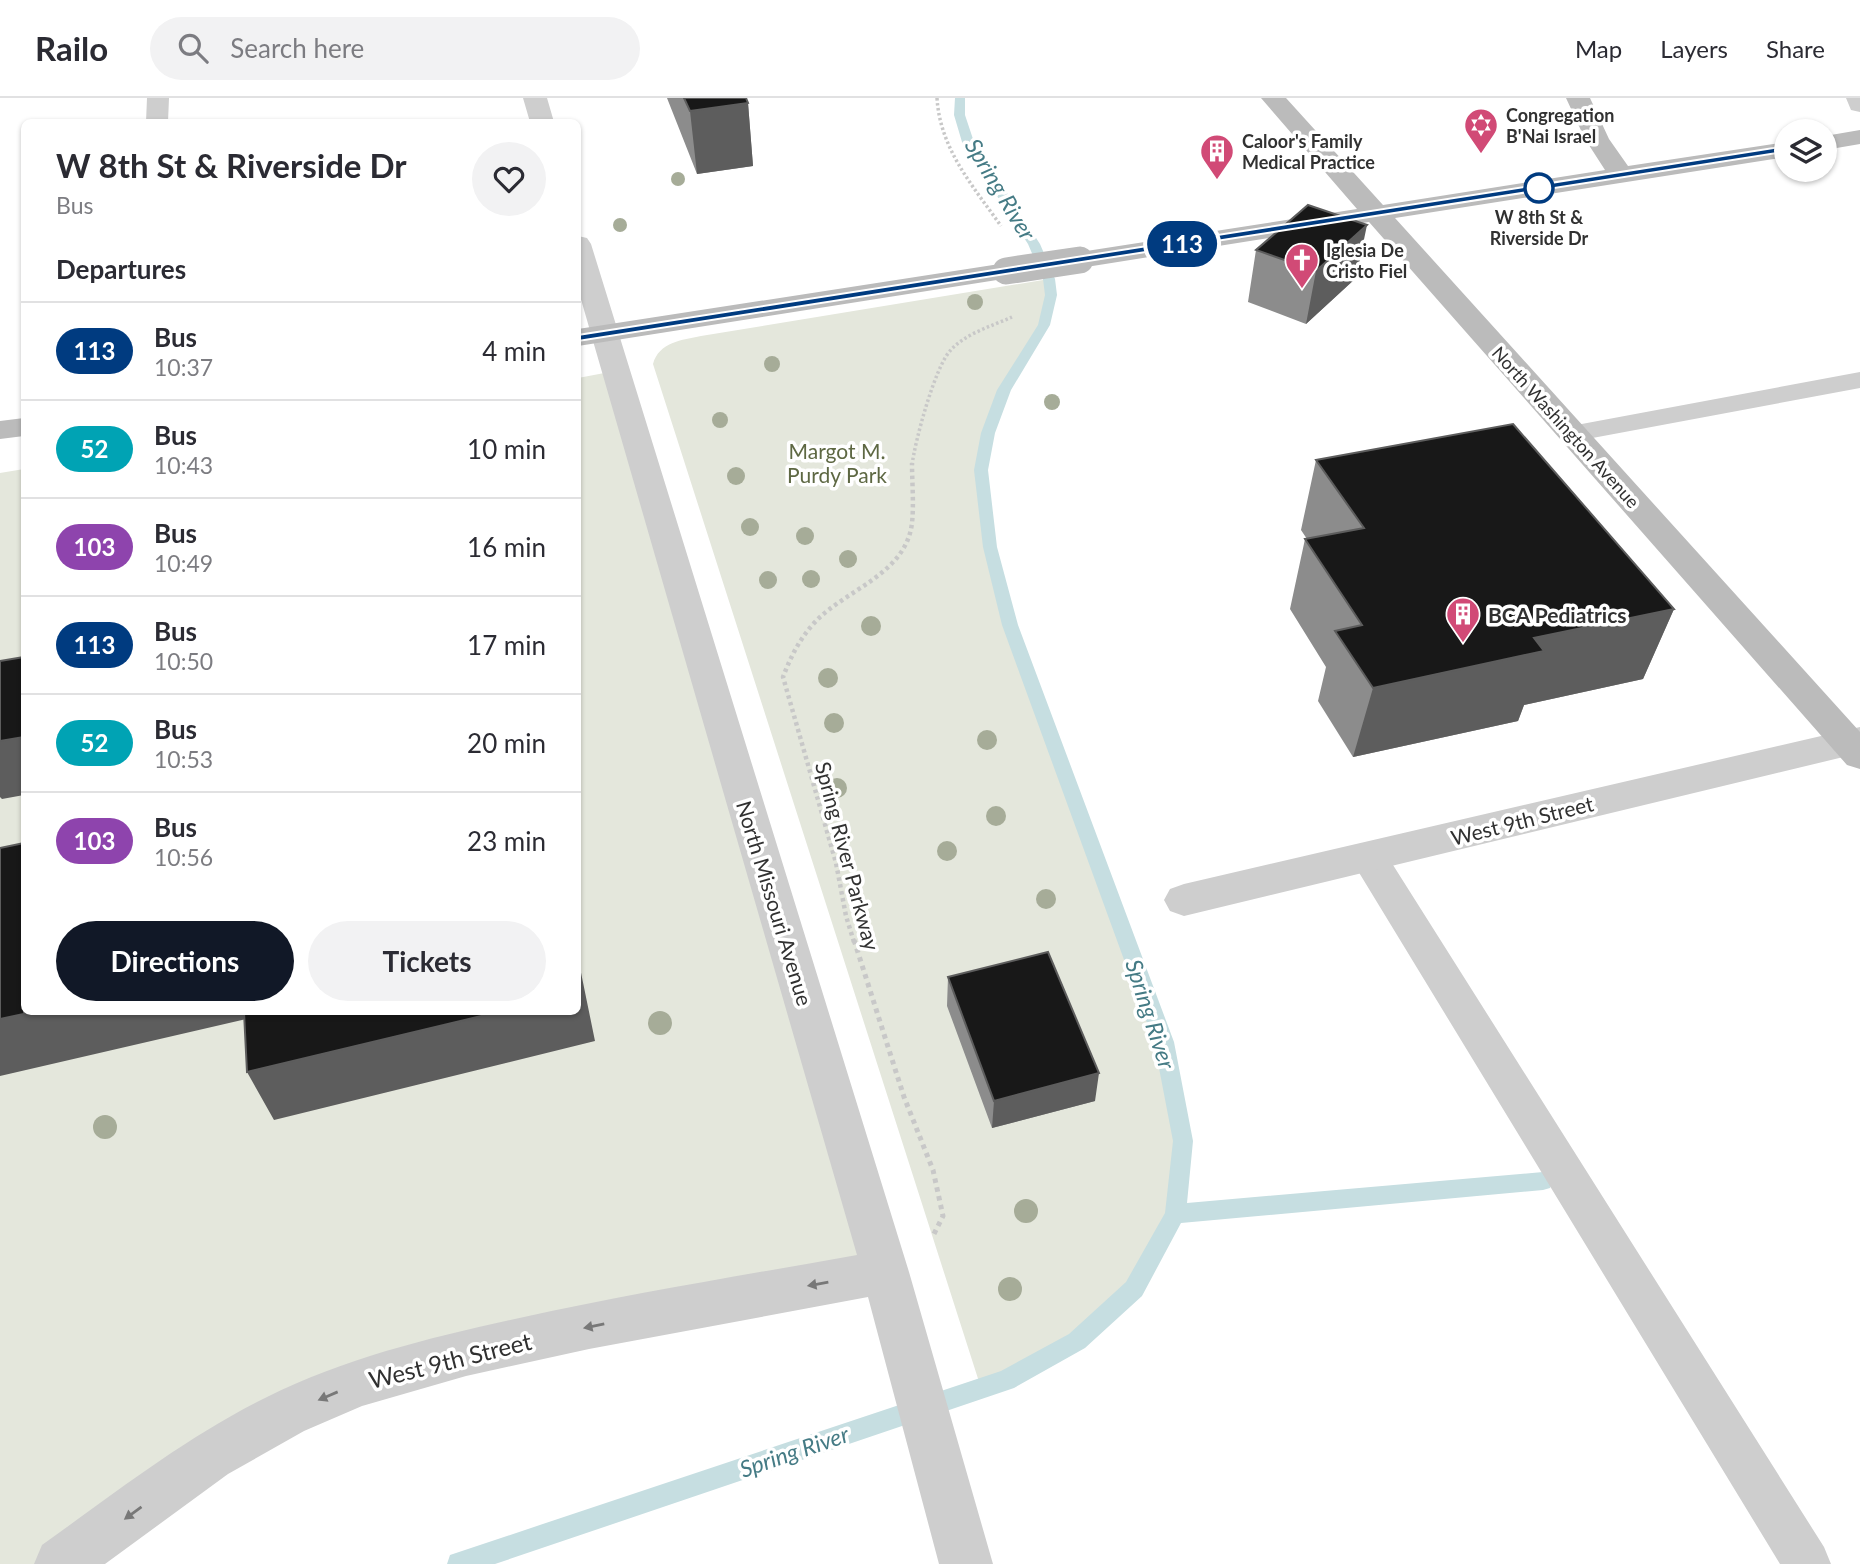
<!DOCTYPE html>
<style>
:root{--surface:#fff;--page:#f2f2f3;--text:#2b2b33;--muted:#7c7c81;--line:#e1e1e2;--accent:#111827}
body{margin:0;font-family:Lato,sans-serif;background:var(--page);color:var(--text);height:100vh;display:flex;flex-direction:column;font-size:26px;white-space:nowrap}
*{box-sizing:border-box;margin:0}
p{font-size:23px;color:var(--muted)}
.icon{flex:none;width:38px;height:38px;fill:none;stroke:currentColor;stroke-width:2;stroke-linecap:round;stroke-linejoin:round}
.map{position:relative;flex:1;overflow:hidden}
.side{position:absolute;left:21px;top:21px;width:560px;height:896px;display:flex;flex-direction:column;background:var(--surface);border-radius:10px;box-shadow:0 2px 5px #0004}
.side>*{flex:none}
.badge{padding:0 14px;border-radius:23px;font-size:24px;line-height:46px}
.fabs{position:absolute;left:1774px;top:21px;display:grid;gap:14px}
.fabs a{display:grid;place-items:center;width:63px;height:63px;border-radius:50%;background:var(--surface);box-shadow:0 2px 5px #0004;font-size:35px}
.map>.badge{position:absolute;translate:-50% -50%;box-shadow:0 0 0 4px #fff}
h2{padding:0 35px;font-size:26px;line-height:63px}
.round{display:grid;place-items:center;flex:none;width:74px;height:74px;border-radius:37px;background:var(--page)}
.summary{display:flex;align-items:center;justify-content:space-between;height:119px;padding:0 35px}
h1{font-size:33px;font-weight:700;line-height:52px}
.action{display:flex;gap:14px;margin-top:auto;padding:14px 35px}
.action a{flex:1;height:80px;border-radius:42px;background:var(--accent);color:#fff;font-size:28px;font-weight:700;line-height:80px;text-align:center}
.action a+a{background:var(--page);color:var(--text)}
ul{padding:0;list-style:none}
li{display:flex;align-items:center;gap:21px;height:98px;padding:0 35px;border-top:2px solid var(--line)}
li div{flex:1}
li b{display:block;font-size:26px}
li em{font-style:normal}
li .badge{min-width:77px;font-weight:700;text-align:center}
header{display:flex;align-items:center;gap:42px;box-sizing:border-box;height:98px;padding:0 35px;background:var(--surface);border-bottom:2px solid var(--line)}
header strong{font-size:33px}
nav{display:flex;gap:38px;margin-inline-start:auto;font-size:24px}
.search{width:490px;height:63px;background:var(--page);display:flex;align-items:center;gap:18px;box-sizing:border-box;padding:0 24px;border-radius:38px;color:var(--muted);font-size:26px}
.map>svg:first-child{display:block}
.green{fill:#e4e7dc}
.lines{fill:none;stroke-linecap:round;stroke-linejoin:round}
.stream{fill:#c6dee1;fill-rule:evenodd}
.path-far2{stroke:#c8c8c8;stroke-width:3.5;stroke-dasharray:2.5 2.5;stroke-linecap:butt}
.path-far1{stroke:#c8c8c8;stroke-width:4.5;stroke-dasharray:3.5 3.5;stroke-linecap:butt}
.path{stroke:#c8c8c8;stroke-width:5;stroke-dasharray:4.5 4.5;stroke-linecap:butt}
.lane{fill:#cecece;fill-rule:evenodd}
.street{fill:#cecece;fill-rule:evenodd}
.secondary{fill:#bbb;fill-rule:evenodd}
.secondary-bridge{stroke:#bbb;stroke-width:27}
.tree{fill:#a6ac98}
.wall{fill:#8c8c8c}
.shaded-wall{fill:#5d5d5d}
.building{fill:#181818;stroke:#5d5d5d;stroke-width:2}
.oneway{fill:#787878}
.line{fill:#003b80;stroke:#fff;stroke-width:2}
.stop-dot{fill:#fff;stroke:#003b80;stroke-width:3.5}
.labels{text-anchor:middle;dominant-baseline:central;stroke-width:7;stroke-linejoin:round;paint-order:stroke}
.far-poi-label{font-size:18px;font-weight:bold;fill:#313131;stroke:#fff;text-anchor:start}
.far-stop-label{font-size:18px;font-weight:bold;fill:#313131;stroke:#fff}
.far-street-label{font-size:18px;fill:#313131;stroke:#fff}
.park-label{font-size:21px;fill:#5e6843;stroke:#fff}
.poi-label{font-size:21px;font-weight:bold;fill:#313131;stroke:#fff;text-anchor:start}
.street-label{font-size:21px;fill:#313131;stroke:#fff}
.water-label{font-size:23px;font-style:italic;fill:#457b85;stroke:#fff}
.near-street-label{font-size:24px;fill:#313131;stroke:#fff}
</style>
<header>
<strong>Railo</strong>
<div class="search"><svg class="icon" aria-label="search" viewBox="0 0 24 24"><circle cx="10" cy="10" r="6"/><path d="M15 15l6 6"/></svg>Search here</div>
<nav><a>Map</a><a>Layers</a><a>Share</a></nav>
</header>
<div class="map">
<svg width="1860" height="1466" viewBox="0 0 1860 1466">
<rect width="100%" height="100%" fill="#fff"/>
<!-- green -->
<path class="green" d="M 1049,181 L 1051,197 L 1044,227 L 1004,292 L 988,335 L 981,372 L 990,449 L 1010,528 L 1164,944 L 1183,1043 L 1175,1116 L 1134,1191 L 1077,1243 L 1006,1282 L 981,1290 L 653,266 C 659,244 682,242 701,238 Z
M 615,273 L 885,1174 L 392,1274 L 61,1466 L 0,1466 L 0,375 L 24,371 L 24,914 L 578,914 L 578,280 Z"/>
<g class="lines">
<!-- stream -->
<path class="stream" d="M 955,0 L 965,0 L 965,17 L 974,44 L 1040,146 L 1055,181 L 1057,197 L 1050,227 L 1011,292 L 995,335 L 988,372 L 997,449 L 1018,527 L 1174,944 L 1193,1043 L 1187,1105 L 1543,1074 L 1550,1076 L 1553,1083 L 1550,1090 L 1543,1092 L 1181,1125 L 1142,1198 L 1085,1250 L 1014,1290 L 495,1466 L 447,1466 L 450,1457 L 459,1454 L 1001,1273 L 1069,1236 L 1126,1184 L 1165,1115 L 1173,1043 L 1154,944 L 1002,527 L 983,449 L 974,372 L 981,335 L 997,292 L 1038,227 L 1045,197 L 1043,181 L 1028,146 L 962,44 L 954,17 Z"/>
<!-- path-far2 -->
<path class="path-far2" d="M 937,0 C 940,51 973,88 1001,128
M 912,367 C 915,343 935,269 950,253 C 964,236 992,228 1012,219"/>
<!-- path-far1 -->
<path class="path-far1" d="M 854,844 L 846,818 L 836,765 L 783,579 C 791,558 800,540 816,523 C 847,491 906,476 912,425 C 914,406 912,384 912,365"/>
<!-- path -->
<path class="path" d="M 854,842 L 904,999 L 933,1072 L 943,1118 L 932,1140"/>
<!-- lane -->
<path class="lane" d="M 147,0 L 169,0 L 168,24 L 146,24 Z
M 1860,274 L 1860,290 L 1571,344 L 1561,342 L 1557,336 L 1561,330 L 1571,328 Z
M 1368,744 L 1381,748 L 1824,1449 L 1831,1466 L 1780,1466 L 1355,768 L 1350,758 L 1355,748 Z"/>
<!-- street -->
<path class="street" d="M 523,0 L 547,0 L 554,24 L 530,24 Z
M 1846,0 L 1860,0 L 1860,14 L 1851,12 Z
M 578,138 L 587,140 L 591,146 L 909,1174 L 993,1466 L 939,1466 L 868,1199 L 589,1251 L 466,1278 L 362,1308 L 304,1333 L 228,1376 L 105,1466 L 34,1466 L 42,1447 C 115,1395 186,1339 267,1299 C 348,1259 436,1238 524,1219 C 634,1195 745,1177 857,1157 L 578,191 Z
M 1860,629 L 1860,655 L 1184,818 L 1170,813 L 1164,802 L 1170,791 L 1184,786 Z"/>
<!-- secondary -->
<path class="secondary" d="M 1261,0 L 1286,0 L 1383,107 L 1605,72 L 1585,41 L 1566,0 L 1590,0 L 1609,41 L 1628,68 L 1787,44 L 1787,59 L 1395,120 L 1860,634 L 1860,671 L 1847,667 L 1369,124 L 1080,170 L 1070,168 L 1066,162 L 1070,156 L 1080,154 L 1357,111 Z
M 1860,32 L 1860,46 L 1825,52 L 1825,38 Z
M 1006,165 L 1016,167 L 1020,173 L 1016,179 L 578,248 L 578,231 Z
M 24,320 L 24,338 L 0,341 L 0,323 Z"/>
<!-- secondary-bridge -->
<path class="secondary-bridge" d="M 1006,173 L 1080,162"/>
</g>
<!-- trees -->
<g class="tree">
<circle cx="678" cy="81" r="7"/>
<circle cx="620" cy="127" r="7"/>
<circle cx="975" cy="204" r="8"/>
<circle cx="772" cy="266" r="8"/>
<circle cx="1052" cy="304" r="8"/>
<circle cx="720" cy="322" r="8"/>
<circle cx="736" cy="378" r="9"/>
<circle cx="750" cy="429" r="9"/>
<circle cx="805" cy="438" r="9"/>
<circle cx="848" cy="461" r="9"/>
<circle cx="811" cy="481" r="9"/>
<circle cx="768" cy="482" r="9"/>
<circle cx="871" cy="528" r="10"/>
<circle cx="828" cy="580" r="10"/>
<circle cx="834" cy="625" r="10"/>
<circle cx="987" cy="642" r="10"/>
<circle cx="837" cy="690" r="10"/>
<circle cx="996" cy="718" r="10"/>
<circle cx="947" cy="753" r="10"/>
<circle cx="1046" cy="801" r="10"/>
<circle cx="660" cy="925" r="12"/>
<circle cx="105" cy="1029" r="12"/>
<circle cx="1026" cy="1113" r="12"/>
<circle cx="1010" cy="1191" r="12"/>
</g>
<!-- wall -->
<path class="wall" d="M 667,0 L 746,0 L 748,5 L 753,68 L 697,76 Z
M 1256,152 L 1356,180 L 1306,226 L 1248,204 Z
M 1316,362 L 1674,511 L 1643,581 L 1524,607 L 1518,623 L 1353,659 L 1318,603 L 1326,569 L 1290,511 L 1305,441 L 1307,441 L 1301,432 Z
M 948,879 L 1095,1003 L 992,1030 L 947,908 Z"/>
<!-- shaded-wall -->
<path class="shaded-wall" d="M 748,5 L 753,68 L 697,76 L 690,13 Z
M 1367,127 L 1356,180 L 1306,226 L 1316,173 Z
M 1674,511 L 1643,581 L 1524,607 L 1518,623 L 1353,659 L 1373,590 L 1534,540 Z
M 24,639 L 24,697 L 2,701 L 0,699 L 0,643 Z
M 578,860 L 595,943 L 274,1022 L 247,974 L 498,914 L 578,914 Z
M 33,914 L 267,914 L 268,916 L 0,978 L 0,921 Z
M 1099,975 L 1095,1003 L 992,1030 L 994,1003 Z"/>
<!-- building -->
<path class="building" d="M 684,0 L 746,0 L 748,5 L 690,13 Z
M 1308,107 L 1367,127 L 1316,173 L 1256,152 Z
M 1513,326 L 1674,511 L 1534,540 L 1544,553 L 1373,590 L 1335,533 L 1362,527 L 1305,441 L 1364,430 L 1316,362 Z
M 24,559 L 24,639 L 0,643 L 0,563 Z
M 24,745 L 24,914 L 33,914 L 0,921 L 0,750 Z
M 1048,854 L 1099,975 L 994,1003 L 948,879 Z
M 578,874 L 581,893 L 578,894 Z
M 244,914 L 498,914 L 247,974 Z"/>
<!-- one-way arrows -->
<defs><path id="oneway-solid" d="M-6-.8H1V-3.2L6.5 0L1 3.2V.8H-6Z" transform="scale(1.75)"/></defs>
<g class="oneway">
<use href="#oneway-solid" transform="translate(818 1186) rotate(170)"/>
<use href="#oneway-solid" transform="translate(594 1228) rotate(168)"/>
<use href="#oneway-solid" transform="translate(328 1298) rotate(157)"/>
<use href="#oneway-solid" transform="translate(133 1415) rotate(144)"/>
</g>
<!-- line -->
<path class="line" d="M 1787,48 L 1791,51 L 1790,53 L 578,243 L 572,240 L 578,237 Z"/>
<!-- icons -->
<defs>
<g id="synagogue-pin" transform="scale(1.75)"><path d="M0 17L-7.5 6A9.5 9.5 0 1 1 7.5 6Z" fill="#d14a76" stroke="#fff"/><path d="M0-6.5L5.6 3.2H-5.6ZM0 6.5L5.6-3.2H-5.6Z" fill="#fff"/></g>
<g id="building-pin" transform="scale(1.75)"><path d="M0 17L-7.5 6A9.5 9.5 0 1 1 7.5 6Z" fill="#d14a76" stroke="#fff"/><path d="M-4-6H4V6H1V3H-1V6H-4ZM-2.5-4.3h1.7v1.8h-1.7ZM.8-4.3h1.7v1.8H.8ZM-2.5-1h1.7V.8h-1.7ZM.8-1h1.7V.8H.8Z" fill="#fff"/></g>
<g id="church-pin" transform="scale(1.75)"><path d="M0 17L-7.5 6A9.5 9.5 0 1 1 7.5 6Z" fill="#d14a76" stroke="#fff"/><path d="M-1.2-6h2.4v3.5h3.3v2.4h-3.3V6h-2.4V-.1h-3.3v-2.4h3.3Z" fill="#fff"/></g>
</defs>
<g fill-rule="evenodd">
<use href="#synagogue-pin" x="1481" y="27"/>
<use href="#building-pin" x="1217" y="53"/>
<use href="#church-pin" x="1302" y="162"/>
<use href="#building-pin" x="1463" y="516"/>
</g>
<!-- markers -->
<circle class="stop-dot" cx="1539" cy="90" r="14"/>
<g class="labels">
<!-- far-poi labels -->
<g class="far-poi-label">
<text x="1506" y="17">Congregation<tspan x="1506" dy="21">B'Nai Israel</tspan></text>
<text x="1242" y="43">Caloor's Family<tspan x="1242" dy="21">Medical Practice</tspan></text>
<text x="1326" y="152">Iglesia De<tspan x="1326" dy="21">Cristo Fiel</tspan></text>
</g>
<!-- far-stop labels -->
<g class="far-stop-label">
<text x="1539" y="119">W 8th St &amp;<tspan x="1539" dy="21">Riverside Dr</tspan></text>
</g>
<!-- far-street labels -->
<g class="far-street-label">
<text transform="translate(1566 329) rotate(48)">North Washington Avenue</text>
</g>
<!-- park labels -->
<g class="park-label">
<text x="837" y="352">Margot M.<tspan x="837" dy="24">Purdy Park</tspan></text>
</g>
<!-- poi labels -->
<g class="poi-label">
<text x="1488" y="516">BCA Pediatrics</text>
</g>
<!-- street labels -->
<g class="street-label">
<text transform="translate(1522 722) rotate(-14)">West 9th Street</text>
<text transform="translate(848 758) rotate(75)">Spring River Parkway</text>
<text transform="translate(775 805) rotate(73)">North Missouri Avenue</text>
</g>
<!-- water labels -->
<g class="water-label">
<text transform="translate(1001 91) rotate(59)">Spring River</text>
<text transform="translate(1151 916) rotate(72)">Spring River</text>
<text transform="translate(794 1353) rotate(-19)">Spring River</text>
</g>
<!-- near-street labels -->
<g class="near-street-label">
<text transform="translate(450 1262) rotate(-14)">West 9th Street</text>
</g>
</g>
</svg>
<div class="fabs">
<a><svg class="icon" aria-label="layers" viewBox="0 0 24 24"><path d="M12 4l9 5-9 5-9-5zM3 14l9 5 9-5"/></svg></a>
</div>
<b class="badge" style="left:1182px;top:146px;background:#003b80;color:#fff">113</b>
<section class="side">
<div class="summary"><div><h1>W 8th St &amp; Riverside Dr</h1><p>Bus</p></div><a class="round"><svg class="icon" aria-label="heart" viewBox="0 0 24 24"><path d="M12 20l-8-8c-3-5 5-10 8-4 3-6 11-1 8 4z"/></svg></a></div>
<h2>Departures</h2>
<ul>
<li><span class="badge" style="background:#003b80;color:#fff">113</span><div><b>Bus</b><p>10:37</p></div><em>4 min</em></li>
<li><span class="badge" style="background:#00a3b4;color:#fff">52</span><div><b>Bus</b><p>10:43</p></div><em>10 min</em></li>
<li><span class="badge" style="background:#8e44ad;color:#fff">103</span><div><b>Bus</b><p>10:49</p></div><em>16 min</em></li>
<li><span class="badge" style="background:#003b80;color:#fff">113</span><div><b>Bus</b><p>10:50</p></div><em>17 min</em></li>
<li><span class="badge" style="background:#00a3b4;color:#fff">52</span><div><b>Bus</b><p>10:53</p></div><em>20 min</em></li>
<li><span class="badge" style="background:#8e44ad;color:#fff">103</span><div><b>Bus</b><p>10:56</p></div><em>23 min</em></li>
</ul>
<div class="action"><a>Directions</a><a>Tickets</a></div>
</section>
</div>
